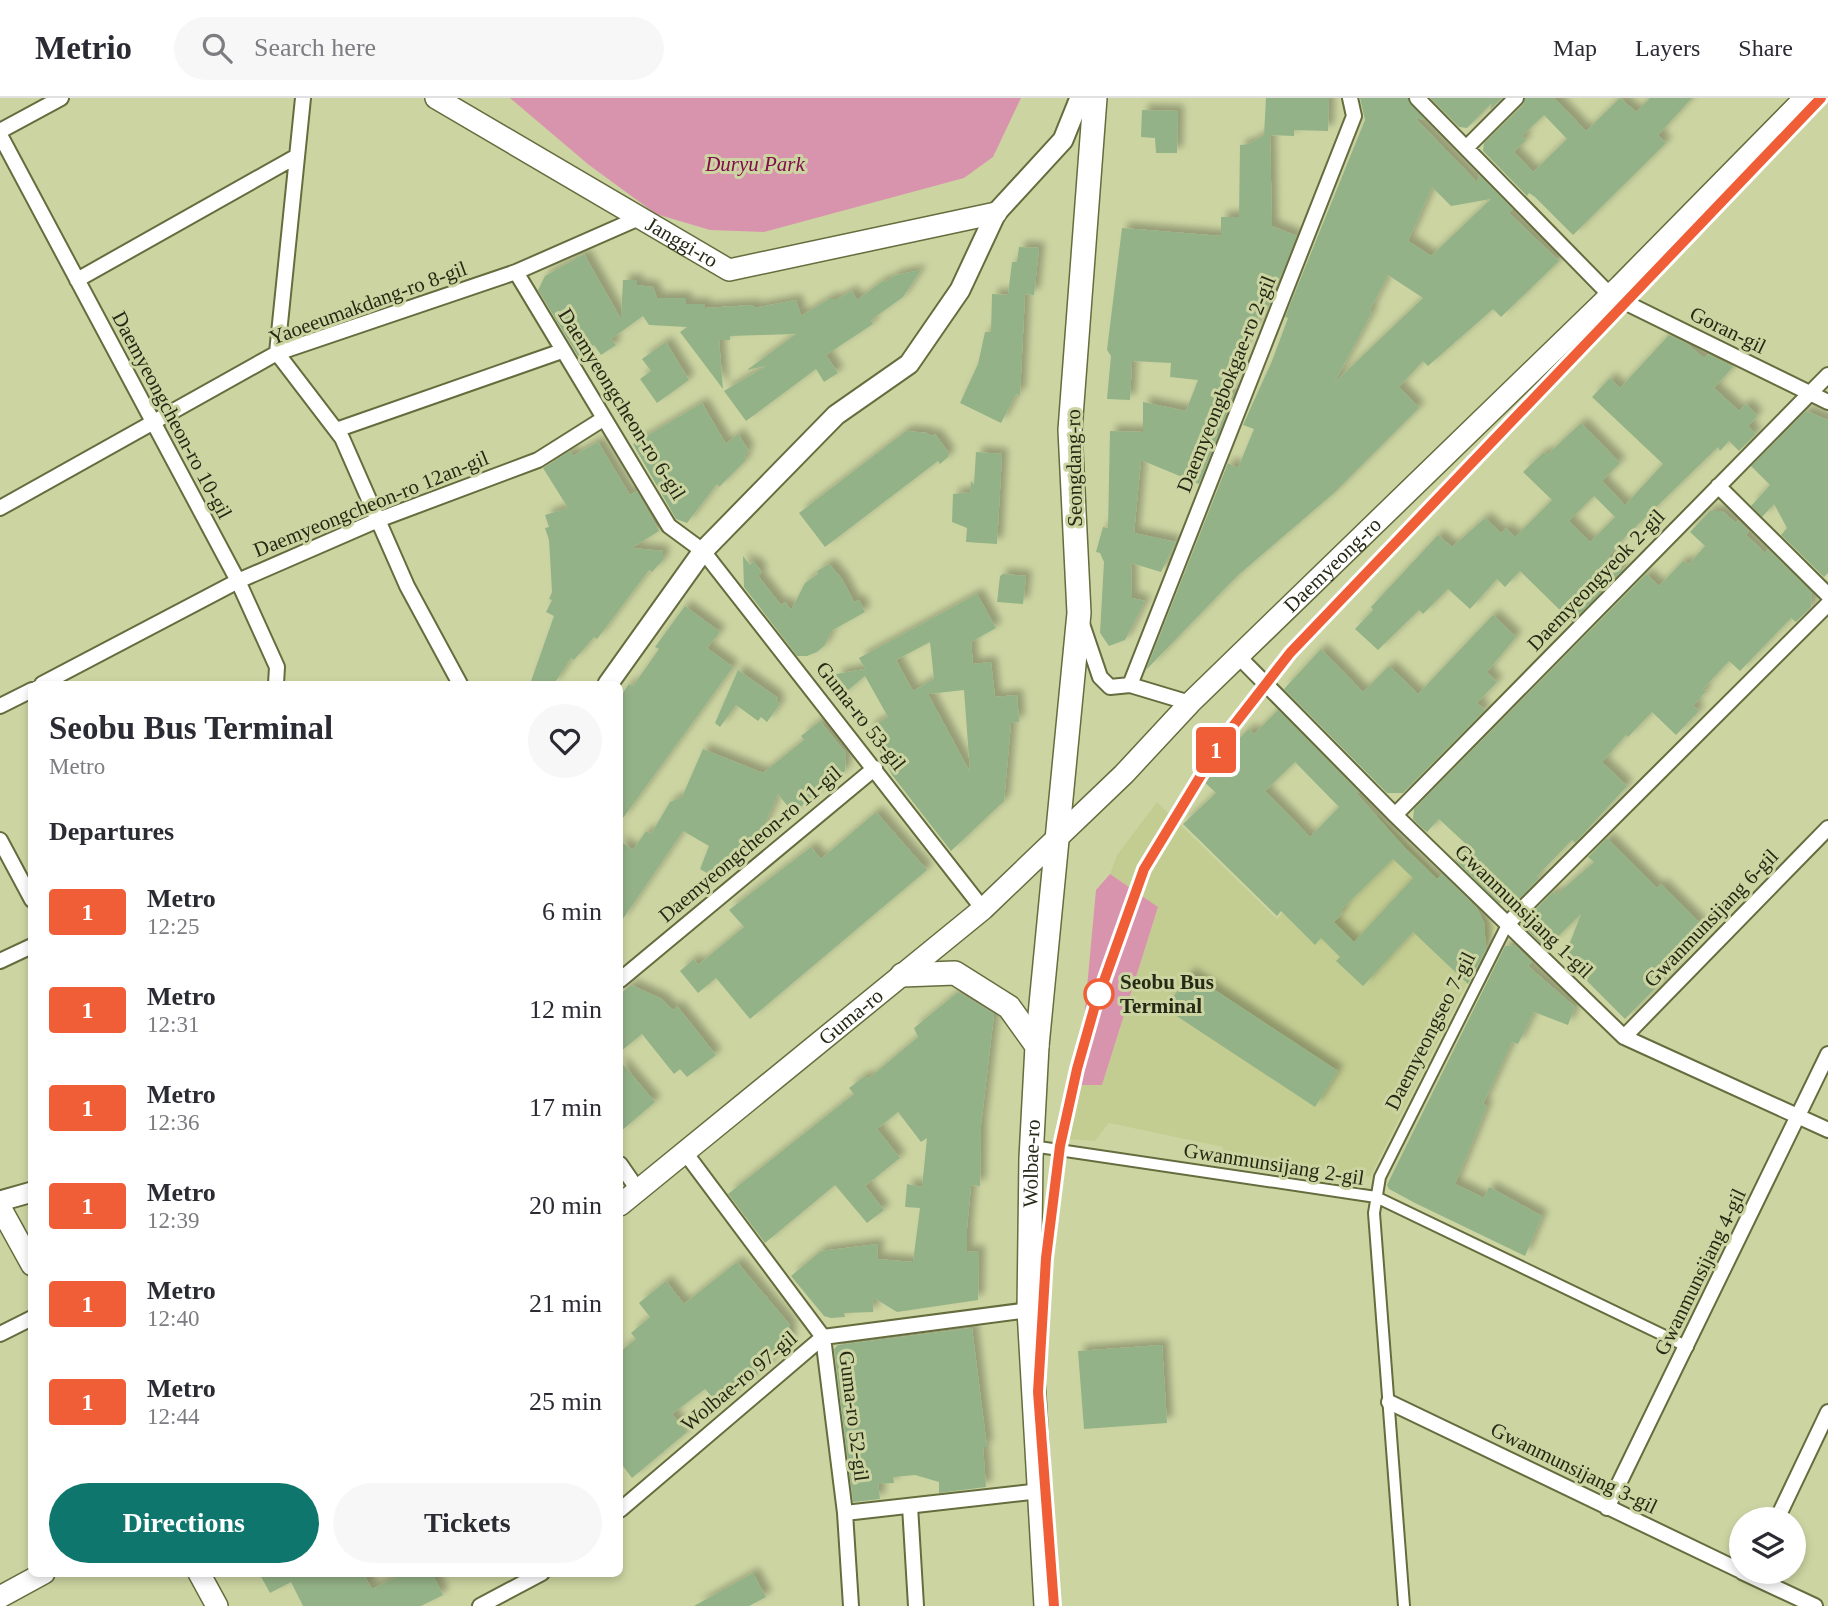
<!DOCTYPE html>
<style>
:root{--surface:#fff;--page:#f7f7f7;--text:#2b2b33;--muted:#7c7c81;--line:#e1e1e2;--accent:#0f766e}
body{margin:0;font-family:Georgia,serif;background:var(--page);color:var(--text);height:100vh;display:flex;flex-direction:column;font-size:26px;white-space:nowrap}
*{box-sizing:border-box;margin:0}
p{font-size:23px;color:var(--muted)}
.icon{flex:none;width:38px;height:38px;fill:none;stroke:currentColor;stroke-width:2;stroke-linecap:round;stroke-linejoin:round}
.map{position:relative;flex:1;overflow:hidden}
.drawer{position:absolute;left:28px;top:583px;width:595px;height:896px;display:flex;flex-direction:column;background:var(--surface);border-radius:10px;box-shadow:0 4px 10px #0003}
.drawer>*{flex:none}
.badge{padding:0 14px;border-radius:5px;font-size:24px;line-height:46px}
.fabs{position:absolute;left:1729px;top:1409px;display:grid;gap:14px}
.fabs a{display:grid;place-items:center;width:77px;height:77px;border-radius:50%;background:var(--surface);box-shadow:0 4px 10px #0003;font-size:35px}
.map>.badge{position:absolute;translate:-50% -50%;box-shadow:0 0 0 4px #fff}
h2{padding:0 21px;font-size:26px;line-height:63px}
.round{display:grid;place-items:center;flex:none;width:74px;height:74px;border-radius:37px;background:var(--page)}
.headline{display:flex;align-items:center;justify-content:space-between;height:119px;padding:0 21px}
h1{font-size:33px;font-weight:800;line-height:52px}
.cta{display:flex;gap:14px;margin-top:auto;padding:14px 21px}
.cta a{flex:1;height:80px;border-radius:42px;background:var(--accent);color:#fff;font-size:28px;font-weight:800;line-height:80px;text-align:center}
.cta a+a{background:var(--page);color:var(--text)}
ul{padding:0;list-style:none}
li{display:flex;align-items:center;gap:21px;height:98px;padding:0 21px}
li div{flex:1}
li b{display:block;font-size:26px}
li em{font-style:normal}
li .badge{min-width:77px;font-weight:700;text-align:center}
header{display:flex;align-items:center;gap:42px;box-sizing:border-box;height:98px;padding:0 35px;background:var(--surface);border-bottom:2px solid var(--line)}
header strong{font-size:33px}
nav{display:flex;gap:38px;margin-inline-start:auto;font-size:24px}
.search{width:490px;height:63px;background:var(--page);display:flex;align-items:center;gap:18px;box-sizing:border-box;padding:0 24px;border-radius:38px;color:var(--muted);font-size:26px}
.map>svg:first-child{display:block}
.built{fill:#c3cd92}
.green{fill:#d994ad}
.building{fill:#94b287;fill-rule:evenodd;filter:url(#shadow)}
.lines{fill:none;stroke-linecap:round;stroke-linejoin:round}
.pedestrian-casing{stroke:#656c3d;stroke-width:14}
.minor-casing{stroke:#656c3d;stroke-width:18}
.tertiary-casing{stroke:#656c3d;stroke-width:23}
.secondary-casing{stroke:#656c3d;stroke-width:24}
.primary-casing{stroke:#656c3d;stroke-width:26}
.pedestrian{stroke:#fff;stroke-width:10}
.minor{stroke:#fff;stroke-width:14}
.tertiary{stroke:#fff;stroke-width:19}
.secondary{stroke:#fff;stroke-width:21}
.primary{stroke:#fff;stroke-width:23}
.line-casing{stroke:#fff;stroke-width:16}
.line{stroke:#ef5e37;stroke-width:10}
.stop-dot{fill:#fff;stroke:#ef5e37;stroke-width:3.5}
.labels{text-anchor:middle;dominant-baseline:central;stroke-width:6;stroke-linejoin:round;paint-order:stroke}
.park-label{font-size:21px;font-style:italic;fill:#830d4b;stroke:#ccd5a2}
.street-label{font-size:21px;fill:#252915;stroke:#ccd5a2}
.stop-label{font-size:21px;font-weight:bold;fill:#252915;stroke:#ccd5a2;text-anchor:start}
</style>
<header>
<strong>Metrio</strong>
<div class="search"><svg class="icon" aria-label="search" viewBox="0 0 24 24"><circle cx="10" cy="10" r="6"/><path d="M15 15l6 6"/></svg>Search here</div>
<nav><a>Map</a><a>Layers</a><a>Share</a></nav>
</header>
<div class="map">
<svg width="1828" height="1508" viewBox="0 0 1828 1508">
<defs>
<filter id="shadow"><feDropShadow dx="6" dy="-6" stdDeviation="3.5" flood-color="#0004"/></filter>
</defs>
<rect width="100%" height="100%" fill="#ccd5a2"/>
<!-- built -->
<path class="built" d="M 1157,704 L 1277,821 L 1378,717 L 1464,803 L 1495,829 L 1370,1079 L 1222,1055 L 1223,1049 L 1109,1025 L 1095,1043 L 1067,1041 L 1078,987 L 1102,987 L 1158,809 L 1110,776 L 1117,757 Z"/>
<!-- green -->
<path class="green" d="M 510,0 L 1021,0 L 993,59 L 964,80 L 764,134 L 710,132 L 656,116 L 589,67 Z
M 1110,776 L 1158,809 L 1102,987 L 1078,987 L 1096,792 Z"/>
<!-- building -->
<path class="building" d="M 1266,0 L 1329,0 L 1328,33 L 1294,32 L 1294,38 L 1270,37 L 1272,128 L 1297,138 L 1267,212 L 1263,210 L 1253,232 L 1250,231 L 1228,295 L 1234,297 L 1199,386 L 1141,362 L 1134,435 L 1176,444 L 1161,474 L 1131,465 L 1132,500 L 1145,503 L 1125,542 L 1109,548 L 1100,535 L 1104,464 L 1100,455 L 1096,454 L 1103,429 L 1108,430 L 1110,333 L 1143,334 L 1143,304 L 1186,313 L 1198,282 L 1170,279 L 1171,265 L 1132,263 L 1130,302 L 1107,301 L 1111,258 L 1107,252 L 1122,130 L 1221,138 L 1221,119 L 1239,119 L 1240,47 L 1249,46 L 1264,37 Z
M 1360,0 L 1408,0 L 1425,22 L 1415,20 L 1477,84 L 1479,77 L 1513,111 L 1509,115 L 1559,163 L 1501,219 L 1493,211 L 1428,268 L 1423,263 L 1399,289 L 1419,310 L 1334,395 L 1236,479 L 1146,572 L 1228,365 L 1238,370 L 1254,331 L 1243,327 L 1272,263 L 1288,220 L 1285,219 L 1365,22 ZM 1432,89 L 1451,108 L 1491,101 L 1431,158 L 1408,143 ZM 1388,177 L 1423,200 L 1334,285 L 1372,214 L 1370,212 Z
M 1430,0 L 1502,0 L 1490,12 L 1492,5 L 1467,30 L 1459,29 Z
M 1525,0 L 1554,0 L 1586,33 L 1620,0 L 1636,14 L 1650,0 L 1692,0 L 1658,37 L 1666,45 L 1573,137 L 1535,99 L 1529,95 L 1527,98 L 1483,53 L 1484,45 L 1523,7 ZM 1544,17 L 1567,41 L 1533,74 L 1514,54 L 1526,42 L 1522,38 Z
M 1142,12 L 1178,13 L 1177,55 L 1156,55 L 1155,40 L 1141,39 Z
M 1019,149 L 1039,150 L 1034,197 L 1025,196 L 1020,297 L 1016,296 L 1001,325 L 960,305 L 978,266 L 985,234 L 991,234 L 992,196 L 1008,197 L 1012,164 L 1017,164 Z
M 584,156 L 621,221 L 623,182 L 637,182 L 637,187 L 653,189 L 657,200 L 686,200 L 686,206 L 705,206 L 705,210 L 754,207 L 754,210 L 796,202 L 801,218 L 829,201 L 837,201 L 852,193 L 857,202 L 884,182 L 886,184 L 896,177 L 921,172 L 903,199 L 871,222 L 873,226 L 826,257 L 838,275 L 824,284 L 816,271 L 746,323 L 724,293 L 766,268 L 747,272 L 796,236 L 730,238 L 730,242 L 719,242 L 723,291 L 680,234 L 687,229 L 649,227 L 643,218 L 611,241 L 616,247 L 601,257 L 594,247 L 578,258 L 538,192 L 545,178 Z
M 1669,237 L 1686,245 L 1704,260 L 1708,256 L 1733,269 L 1714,290 L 1739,313 L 1746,306 L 1757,318 L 1748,328 L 1756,336 L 1739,353 L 1729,343 L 1720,353 L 1718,349 L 1620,444 L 1609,458 L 1623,472 L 1572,524 L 1520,473 L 1505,489 L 1497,481 L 1470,511 L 1448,491 L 1423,516 L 1419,512 L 1378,552 L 1355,531 L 1373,512 L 1371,509 L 1438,437 L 1452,449 L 1485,420 L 1501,435 L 1506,430 L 1515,439 L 1552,402 L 1523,374 L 1544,354 L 1547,357 L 1581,325 L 1620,365 L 1602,383 L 1625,407 L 1663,366 L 1592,299 L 1610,280 L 1620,290 ZM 1594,398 L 1615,419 L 1590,444 L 1569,423 Z
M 666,244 L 689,282 L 657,305 L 640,281 L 651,273 L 642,261 Z
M 702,305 L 726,346 L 738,336 L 749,353 L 744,358 L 746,362 L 719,389 L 717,386 L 687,425 L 676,421 L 633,346 Z
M 1806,313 L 1828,322 L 1828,475 L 1824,479 L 1781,437 L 1787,430 L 1774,406 L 1762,419 L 1751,408 L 1770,387 L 1751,368 Z
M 906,333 L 927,335 L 931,338 L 935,336 L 948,354 L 948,359 L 940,366 L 938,363 L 825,449 L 799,415 Z
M 598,344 L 630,397 L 637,393 L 659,433 L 632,450 L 663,453 L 663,462 L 652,474 L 649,472 L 597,541 L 594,539 L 574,562 L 571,560 L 554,586 L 530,586 L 554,518 L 546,514 L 552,502 L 549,501 L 552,494 L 549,442 L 545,430 L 549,429 L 545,417 L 568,410 L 543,370 L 570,353 L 573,358 Z
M 976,354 L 1002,356 L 997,446 L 966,444 L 967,430 L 952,424 L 953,396 L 970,394 L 971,383 L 974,387 Z
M 1710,413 L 1722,413 L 1736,425 L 1738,422 L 1749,433 L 1746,437 L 1765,455 L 1768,451 L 1812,495 L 1811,509 L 1796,524 L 1791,520 L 1740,573 L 1729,563 L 1703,591 L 1706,593 L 1693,608 L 1699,613 L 1676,637 L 1652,614 L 1628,639 L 1626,637 L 1602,664 L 1627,688 L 1575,745 L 1572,742 L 1537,778 L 1539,780 L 1517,803 L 1499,805 L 1455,762 L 1468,748 L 1439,721 L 1427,734 L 1423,731 L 1413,721 L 1414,711 L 1646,476 L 1659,488 L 1683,463 L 1689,466 L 1705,448 L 1690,434 Z
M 743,458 L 750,467 L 753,463 L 762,474 L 758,478 L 781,507 L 785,504 L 791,512 L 805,485 L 818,476 L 817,473 L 829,466 L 842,481 L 854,504 L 859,502 L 865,514 L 831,533 L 825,547 L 817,554 L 807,558 L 797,558 L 744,489 Z
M 1003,476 L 1026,478 L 1023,506 L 997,504 L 1000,478 Z
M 977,496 L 996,530 L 971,544 L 973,566 L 991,564 L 995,599 L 1017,597 L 1019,624 L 1011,625 L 1004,703 L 951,753 L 892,677 L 868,630 L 888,619 L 865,578 L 840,599 L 836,576 L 865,571 L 859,560 ZM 930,544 L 934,581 L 913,593 L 896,562 ZM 964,592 L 970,674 L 928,596 Z
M 685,508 L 720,534 L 707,550 L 733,569 L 620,724 L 620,599 L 629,586 L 633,588 L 659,551 L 655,549 Z
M 1493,517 L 1516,539 L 1487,574 L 1497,584 L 1477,605 L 1485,612 L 1403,695 L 1387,695 L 1284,591 L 1321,551 L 1363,594 L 1389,568 L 1418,596 Z
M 738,572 L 778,600 L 776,603 L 780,606 L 767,624 L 761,619 L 758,623 L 736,607 L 720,629 L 715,625 Z
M 1278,612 L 1360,695 L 1356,695 L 1405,750 L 1437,781 L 1442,776 L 1476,809 L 1484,824 L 1486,851 L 1468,886 L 1413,834 L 1363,888 L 1336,863 L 1340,859 L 1321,840 L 1315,847 L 1281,813 L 1277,818 L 1183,726 L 1216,695 L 1199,679 L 1249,631 L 1254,636 ZM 1295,664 L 1339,709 L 1310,739 L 1265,693 ZM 1393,761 L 1413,780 L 1354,844 L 1334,824 L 1343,814 L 1341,812 Z
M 820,623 L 846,655 L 845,673 L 793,715 L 778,696 L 757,744 L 712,778 L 700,771 L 709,748 L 683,733 L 620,825 L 620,743 L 633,752 L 646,733 L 651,736 L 670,704 L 682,699 L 703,651 L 763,675 L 804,642 L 801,638 Z
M 876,714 L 927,772 L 750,921 L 716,880 L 698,895 L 680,873 L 694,861 L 698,867 L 744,829 L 729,812 L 811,749 L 821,761 Z
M 1607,740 L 1657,790 L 1661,786 L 1701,826 L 1671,860 L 1678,867 L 1625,921 L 1564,860 L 1581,816 L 1546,850 L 1521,826 L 1553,794 L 1556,797 L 1594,764 L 1588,759 Z
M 1515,847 L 1532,864 L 1528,868 L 1575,909 L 1568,927 L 1534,914 L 1518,946 L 1512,944 L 1483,1006 L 1487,1008 L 1455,1086 L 1484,1100 L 1489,1089 L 1542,1118 L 1525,1158 L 1415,1105 L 1389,1091 L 1387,1087 L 1505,848 Z
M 1189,875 L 1338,973 L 1315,1009 L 1166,911 Z
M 631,887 L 662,901 L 673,912 L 677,908 L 716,957 L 687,979 L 680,971 L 674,976 L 642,936 L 620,954 L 620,896 Z
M 958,894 L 994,916 L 981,1027 L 980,1088 L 971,1087 L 967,1130 L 967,1154 L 979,1153 L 978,1202 L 897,1214 L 874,1200 L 873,1214 L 844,1215 L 845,1219 L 831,1220 L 824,1218 L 791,1178 L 821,1153 L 878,1146 L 877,1161 L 913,1164 L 920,1110 L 905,1109 L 907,1086 L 922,1089 L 927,1040 L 921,1044 L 898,1014 L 877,1031 L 900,1060 L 865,1088 L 884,1112 L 867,1125 L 835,1087 L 765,1145 L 728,1096 L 854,996 L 849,990 L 865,978 L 868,981 L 918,939 L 914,930 Z
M 620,963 L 655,1004 L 620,1034 Z
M 737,1164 L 790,1227 L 790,1244 L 769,1260 L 772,1264 L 719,1307 L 705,1291 L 672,1316 L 687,1334 L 632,1380 L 620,1364 L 620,1254 L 636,1241 L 631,1235 L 650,1219 L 639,1205 L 666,1183 L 684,1206 Z
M 972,1230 L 987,1349 L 983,1349 L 986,1389 L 939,1395 L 939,1384 L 915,1377 L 893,1379 L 894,1385 L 878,1386 L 880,1401 L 853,1404 L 834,1251 L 838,1247 Z
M 1162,1247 L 1167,1325 L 1084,1331 L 1078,1253 Z
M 259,1475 L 363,1475 L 372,1491 L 395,1480 L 392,1475 L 432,1475 L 443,1497 L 421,1508 L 303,1508 L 291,1484 L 270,1495 Z
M 753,1475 L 766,1499 L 749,1508 L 694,1508 Z"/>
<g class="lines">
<!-- pedestrian casing -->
<g class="pedestrian-casing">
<path id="pedestrian" d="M 1032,1048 L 1376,1099 L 1688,1249
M 1404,1508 L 1374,1115 L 1380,1079 L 1508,825"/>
</g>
<!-- minor casing -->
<g class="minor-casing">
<path id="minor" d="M 303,0 L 277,255 L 342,340 L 407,488 L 460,586
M 1417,0 L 1610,197 L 1828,304
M 0,33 L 61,0
M 0,37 L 238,483 L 277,569 L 276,586
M 1466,50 L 1516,0
M 516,174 L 669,428 L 703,453 L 983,811
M 77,182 L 297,58
M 336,332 L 562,253
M 1718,388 L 1828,497
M 0,410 L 277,255 L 516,174 L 639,120
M 1082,526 L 1100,579 L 1110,589 L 1130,587 L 1190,605
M 1238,558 L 1395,717 L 1624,939 L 1828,1032
M 42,586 L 238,483 L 378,422 L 538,362 L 603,321
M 1130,587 L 1354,18 L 1350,0
M 0,608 L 32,592
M 1395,717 L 1828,277
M 0,742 L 32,802
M 1508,825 L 1828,506
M 0,863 L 32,848
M 620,882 L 875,670
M 1624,939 L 1828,730
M 684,1053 L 823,1239 L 845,1415 L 851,1508
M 620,1066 L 638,1092
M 0,1236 L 32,1220
M 1389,1304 L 1741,1473
M 910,1408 L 916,1508
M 1607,1410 L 1828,956
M 620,1412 L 823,1239 L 1029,1212
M 845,1415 L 1040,1393
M 1777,1421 L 1828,1314
M 1742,1474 L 1815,1508
M 480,1508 L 542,1475"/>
</g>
<!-- tertiary casing -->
<g class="tertiary-casing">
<path id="tertiary" d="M 608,586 L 703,453 L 836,317 L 909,266 L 960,192 L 996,115 L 1063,42 L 1080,0
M 0,1103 L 32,1094"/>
</g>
<!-- secondary casing -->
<g class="secondary-casing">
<g id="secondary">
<path id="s1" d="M 436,0 L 729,172 L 996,115"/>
<path id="s2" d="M 620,1107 L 983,811 L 1124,676 L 1190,605 L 1620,188 L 1805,0"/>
<path d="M 0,1109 L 32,1167"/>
<path d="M 199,1475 L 217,1508"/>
<path d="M 0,1499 L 44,1475"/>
</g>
</g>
<!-- primary casing -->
<g class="primary-casing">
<g id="primary">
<path d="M 902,877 L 955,875 L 1009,909 L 1037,948"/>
<path id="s3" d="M 1046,1508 L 1029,1212 L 1031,1060 L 1037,948 L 1079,515 L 1070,332 L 1095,0"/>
</g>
</g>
<!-- pedestrian -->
<use href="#pedestrian" class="pedestrian"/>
<!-- minor -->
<use href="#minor" class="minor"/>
<!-- tertiary -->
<use href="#tertiary" class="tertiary"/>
<!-- secondary -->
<use href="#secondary" class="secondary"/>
<!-- primary -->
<use href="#primary" class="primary"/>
</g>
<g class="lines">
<!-- line casing -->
<g class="line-casing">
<path id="line" d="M 1054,1508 L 1038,1294 L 1046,1160 L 1060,1048 L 1077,971 L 1094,911 L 1144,771 L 1223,641 L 1290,555 L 1821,0"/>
</g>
<!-- line -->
<use href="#line" class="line"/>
</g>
<!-- markers -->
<circle class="stop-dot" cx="1099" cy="896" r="14"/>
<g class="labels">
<!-- park labels -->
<g class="park-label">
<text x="755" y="66">Duryu Park</text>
</g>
<!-- street labels -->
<g class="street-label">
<text stroke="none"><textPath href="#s1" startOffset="285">Janggi-ro</textPath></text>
<text transform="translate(368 205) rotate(-20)">Yaoeeumakdang-ro 8-gil</text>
<text transform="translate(1728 232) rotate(26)">Goran-gil</text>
<text transform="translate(1226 286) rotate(-68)">Daemyeongbokgae-ro 2-gil</text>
<text transform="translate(622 306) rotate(58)">Daemyeongcheon-ro 6-gil</text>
<text transform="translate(172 317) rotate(62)">Daemyeongcheon-ro 10-gil</text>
<text transform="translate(1074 370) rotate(-91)">Seongdang-ro</text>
<text transform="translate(371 406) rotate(-22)">Daemyeongcheon-ro 12an-gil</text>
<text stroke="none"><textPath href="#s2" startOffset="959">Daemyeong-ro</textPath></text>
<text transform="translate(1596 482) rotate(-46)">Daemyeongyeok 2-gil</text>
<text transform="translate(861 618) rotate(52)">Guma-ro 53-gil</text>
<text transform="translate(750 746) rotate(-40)">Daemyeongcheon-ro 11-gil</text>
<text transform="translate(1524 813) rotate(44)">Gwanmunsijang 1-gil</text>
<text transform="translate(1711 820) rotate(-46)">Gwanmunsijang 6-gil</text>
<text stroke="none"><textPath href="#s2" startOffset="298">Guma-ro</textPath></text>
<text transform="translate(1430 933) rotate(-63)">Daemyeongseo 7-gil</text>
<text stroke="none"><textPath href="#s3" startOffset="443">Wolbae-ro</textPath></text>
<text transform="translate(1274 1066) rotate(9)">Gwanmunsijang 2-gil</text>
<text transform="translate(1700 1174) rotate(-64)">Gwanmunsijang 4-gil</text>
<text transform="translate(739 1283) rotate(-40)">Wolbae-ro 97-gil</text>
<text transform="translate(854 1318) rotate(83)">Guma-ro 52-gil</text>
<text transform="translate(1574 1370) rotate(26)">Gwanmunsijang 3-gil</text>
</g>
<!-- stop labels -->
<g class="stop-label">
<text x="1120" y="884">Seobu Bus<tspan x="1120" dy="24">Terminal</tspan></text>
</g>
</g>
</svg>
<div class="fabs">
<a><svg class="icon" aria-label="layers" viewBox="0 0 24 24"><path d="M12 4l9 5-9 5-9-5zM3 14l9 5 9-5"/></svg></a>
</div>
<b class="badge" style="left:1216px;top:652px;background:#ef5e37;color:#fff">1</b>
<section class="drawer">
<div class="headline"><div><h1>Seobu Bus Terminal</h1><p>Metro</p></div><a class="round"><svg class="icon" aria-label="heart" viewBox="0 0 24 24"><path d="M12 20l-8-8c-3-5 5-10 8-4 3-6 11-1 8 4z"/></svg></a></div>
<h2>Departures</h2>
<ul>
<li><span class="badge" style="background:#ef5e37;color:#fff">1</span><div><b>Metro</b><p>12:25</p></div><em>6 min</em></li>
<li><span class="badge" style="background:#ef5e37;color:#fff">1</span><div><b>Metro</b><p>12:31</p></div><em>12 min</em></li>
<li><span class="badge" style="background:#ef5e37;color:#fff">1</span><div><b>Metro</b><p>12:36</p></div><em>17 min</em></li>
<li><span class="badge" style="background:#ef5e37;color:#fff">1</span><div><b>Metro</b><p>12:39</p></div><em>20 min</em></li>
<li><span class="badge" style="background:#ef5e37;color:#fff">1</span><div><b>Metro</b><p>12:40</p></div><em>21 min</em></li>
<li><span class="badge" style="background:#ef5e37;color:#fff">1</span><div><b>Metro</b><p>12:44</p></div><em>25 min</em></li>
</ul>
<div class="cta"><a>Directions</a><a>Tickets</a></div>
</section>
</div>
